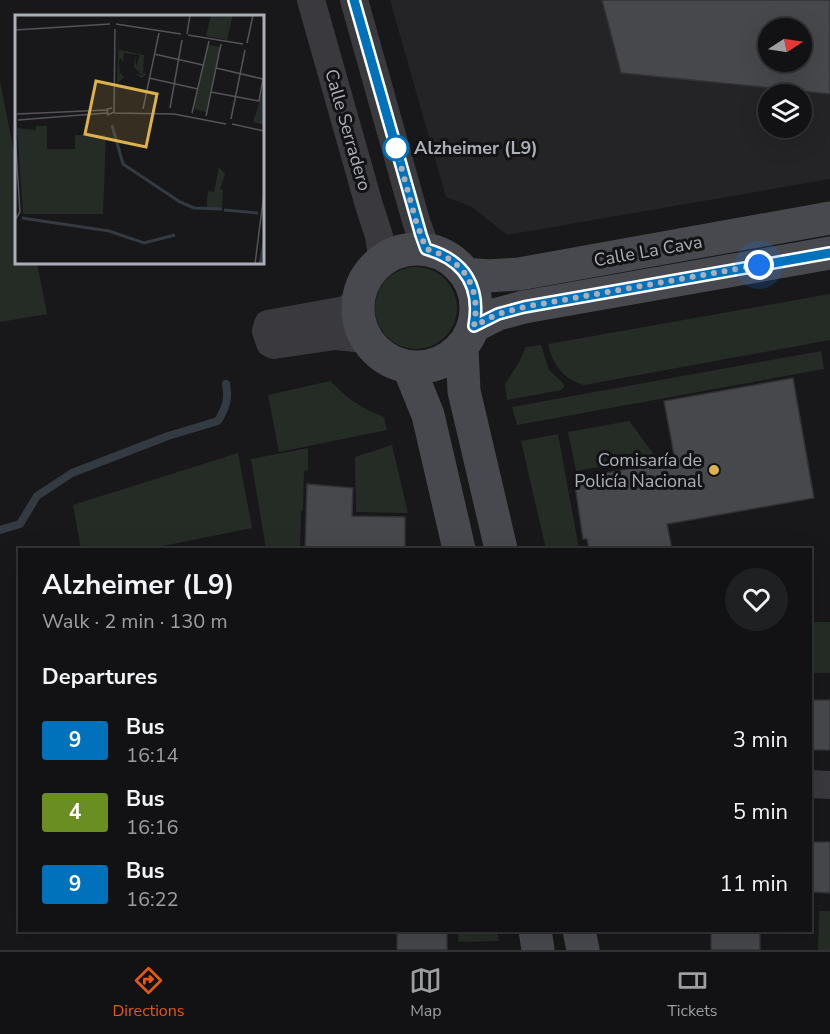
<!DOCTYPE html>
<meta charset="utf-8">
<style>
:root{--surface:#121214;--page:#1f2022;--text:#f1f3f6;--muted:#9c9ea0;--line:#313234;--accent:#ea580c}
body{margin:0;font-family:"Nunito Sans",sans-serif;background:var(--page);color:var(--text);height:100vh;display:flex;flex-direction:column;font-size:22px;white-space:nowrap}
*{box-sizing:border-box;margin:0}
p{font-size:20px;color:var(--muted)}
.icon{flex:none;width:33px;height:33px;fill:none;stroke:currentColor;stroke-width:2;stroke-linecap:round;stroke-linejoin:round}
.map{position:relative;flex:1;overflow:hidden}
.details{position:absolute;left:18px;top:548px;width:794px;height:384px;display:flex;flex-direction:column;background:var(--surface);border-radius:0px;box-shadow:0 6px 24px #0002,0 0 0 2px var(--line)}
.details>*{flex:none}
.badge{padding:0 12px;border-radius:4px;font-size:21px;line-height:39px}
.needle{width:39px;rotate:78deg}
.fabs{position:absolute;left:758px;top:18px;display:grid;gap:12px}
.fabs a{display:grid;place-items:center;width:54px;height:54px;border-radius:50%;background:var(--surface);box-shadow:0 6px 24px #0002,0 0 0 2px var(--line);font-size:30px}
.you{position:absolute;width:30px;height:30px;margin:-15px;border:4px solid #fff;border-radius:50%;background:#1a73e8;box-shadow:0 0 0 9px #1a73e833}
.map>.badge{position:absolute;translate:-50% -50%;box-shadow:0 0 0 3px #fff}
h2{padding:0 24px;font-size:22px;line-height:54px}
.round{display:grid;place-items:center;flex:none;width:63px;height:63px;border-radius:32px;background:var(--page)}
.summary{display:flex;align-items:center;justify-content:space-between;height:102px;padding:0 24px}
h1{font-size:28px;font-weight:700;line-height:45px}
ul{padding:0;list-style:none}
li{display:flex;align-items:center;gap:18px;height:72px;padding:0 24px}
li div{flex:1}
li b{display:block;font-size:22px}
li em{font-style:normal}
li .badge{min-width:66px;font-weight:700;text-align:center}
.menu{display:flex;justify-content:space-around;align-items:center;height:84px;border-top:2px solid var(--line);background:var(--surface);font-size:16px;color:var(--muted)}
.menu a{display:grid;justify-items:center;gap:3px}
.menu .active{color:var(--accent)}
.map>svg:first-child{display:block}
.built{fill:#242427;fill-rule:evenodd}
.green{fill:#252c26}
.lines{fill:none;stroke-linecap:round;stroke-linejoin:round}
.stream{stroke:#333a41;stroke-width:8}
.building{fill:#47484c;stroke:#323236;stroke-width:1.5;fill-rule:evenodd}
.street{stroke:#3a3a3e;stroke-width:28}
.secondary{stroke:#48494e;stroke-width:33}
.line-casing{stroke:#fff;stroke-width:14}
.line{stroke:#0072bc;stroke-width:9}
.walk{stroke:#acafb8;stroke-width:6;stroke-dasharray:0 10.8}
.stop-dot{fill:#fff;stroke:#0072bc;stroke-width:3}
.poi-dot{fill:#ddb14d;stroke:#131315;stroke-width:2}
.labels{text-anchor:middle;dominant-baseline:central;stroke-width:6;stroke-linejoin:round;paint-order:stroke}
.street-label{font-size:18px;fill:#acafb8;stroke:#131315}
.stop-label{font-size:18px;font-weight:bold;fill:#acafb8;stroke:#131315;text-anchor:start}
.poi-label{font-size:18px;fill:#acafb8;stroke:#131315;text-anchor:end}
.inset-river{fill:none;stroke:#333a41;stroke-width:3}
.inset-road{fill:none;stroke:#535459;stroke-width:1.5}
.view{fill:#ddb14d;fill-opacity:0.15;stroke:#ddb14d;stroke-width:3}
.inset-edge{fill:none;stroke:#acafb8;stroke-width:3}
</style>
<div class="map">
<svg width="830" height="950" viewBox="0 0 830 950">
<rect width="100%" height="100%" fill="#18181a"/>
<!-- built -->
<path class="built" d="M 390,0 L 830,0 L 830,179 L 507,235 L 472,207 L 446,197 ZM 768,28 L 801,28 L 801,62 L 768,62 ZM 768,94 L 801,94 L 801,128 L 768,128 Z"/>
<!-- green -->
<path class="green" d="M 0,81 L 16,163 L 16,262 L 37,263 L 47,314 L 0,322 Z
M375 308a41 41 0 1 1 82 0a41 41 0 1 1-82 0Z
M 830,294 L 830,340 L 584,385 C 563,379 553,365 548,344 Z
M 541,345 L 549,370 L 563,383 L 564,387 L 561,390 L 507,400 L 505,384 L 518,364 L 526,347 Z
M 821,351 L 824,369 L 517,425 L 512,407 Z
M 330,381 C 347,398 362,409 384,417 L 387,430 L 279,452 L 268,395 Z
M 629,421 L 656,457 L 576,471 L 568,432 Z
M 558,434 L 579,549 L 546,549 L 521,441 Z
M 392,445 L 408,513 L 356,512 L 355,457 Z
M 308,448 L 308,470 L 304,471 L 303,510 L 301,511 L 300,549 L 266,549 L 251,459 Z
M 238,453 L 252,528 L 148,549 L 81,549 L 73,505 Z
M 810,622 L 830,622 L 830,673 L 810,673 Z
M 819,911 L 830,911 L 830,950 L 818,950 Z
M 459,930 L 497,930 L 499,941 L 458,942 Z"/>
<g class="lines">
<!-- stream -->
<path class="stream" d="M 0,530 L 20,524 L 37,496 L 72,473 L 168,436 L 218,421 C 226,407 229,399 226,384"/>
</g>
<!-- building -->
<path class="building" d="M 602,0 L 830,0 L 830,94 L 621,73 ZM 768,28 L 801,28 L 801,62 L 768,62 Z
M 793,378 L 814,498 L 667,524 L 672,549 L 589,549 L 587,539 L 583,539 L 574,479 L 675,460 L 664,401 Z
M 307,484 L 353,488 L 352,516 L 405,517 L 405,549 L 305,549 Z
M 810,700 L 830,700 L 830,750 L 810,750 Z
M 810,842 L 830,842 L 830,893 L 810,892 Z
M 397,930 L 447,930 L 447,950 L 397,950 Z
M 711,930 L 760,930 L 760,950 L 711,950 Z"/>
<g class="lines">
<!-- street -->
<path class="street" d="M 311,0 L 369,205 L 379,236 L 383,260
M 354,0 L 416,221 L 426,249
M 358,301 L 345,310 L 268,324 L 266,331 L 270,343 L 274,345 L 335,336 L 366,339
M 810,784 L 830,785"/>
<!-- secondary -->
<path class="secondary" d="M358 308a59 59 0 1 1 118 0a59 59 0 1 1-118 0Z
M 466,274 L 488,276 L 519,274 L 830,218
M 474,326 L 498,314 L 524,307 L 830,253
M 462,348 L 464,391 L 501,549
M 409,368 L 428,415 L 459,549
M 535,930 L 538,950
M 579,930 L 583,950"/>
</g>
<g class="lines">
<!-- line casing -->
<g class="line-casing">
<path id="line" d="M 354,0 L 421,235 L 426,249 C 465,260 481,287 474,326 L 498,314 L 524,307 L 830,253"/>
</g>
<!-- line -->
<use href="#line" class="line"/>
<!-- walk -->
<path class="walk" d="M 396,148 L 416,221 L 426,249 C 465,260 481,287 474,326 L 498,314 L 524,307 L 759,265"/>
</g>
<!-- markers -->
<circle class="stop-dot" cx="396" cy="148" r="12"/>
<circle class="poi-dot" cx="714" cy="470" r="6"/>
<g class="labels">
<!-- street labels -->
<g class="street-label">
<text transform="translate(348 130) rotate(74)">Calle Serradero</text>
<text transform="translate(648 251) rotate(-10)">Calle La Cava</text>
</g>
<!-- stop labels -->
<g class="stop-label">
<text x="414" y="148">Alzheimer (L9)</text>
</g>
<!-- poi labels -->
<g class="poi-label">
<text x="702" y="460">Comisaría de<tspan x="702" dy="21">Policía Nacional</tspan></text>
</g>
</g>
<!-- overview -->
<g transform="translate(15 15)">
<rect width="249" height="249" fill="#18181a"/>
<path d="M 196,0 L 218,0 L 212,25 L 191,21 ZM 104,15 L 104,36 L 105,35 L 129,40 L 128,58 L 132,59 L 127,63 L 120,59 L 130,60 L 124,58 L 128,54 L 124,57 L 119,52 L 120,40 L 121,52 L 125,40 L 109,38 L 108,48 L 106,43 L 104,45 L 105,63 L 105,58 L 109,62 L 103,68 L 101,92 ZM 193,30 L 205,32 L 191,97 L 179,94 ZM 249,73 L 249,110 L 238,107 ZM 21,111 L 32,111 L 32,134 L 60,134 L 60,120 L 91,120 L 88,199 L 8,199 L 2,113 L 21,115 ZM 204,152 L 210,159 L 205,174 L 208,175 L 207,194 L 192,192 L 192,182 L 194,176 L 199,177 Z" fill="#252c26"/>
<path class="inset-river" d="M 97,110 L 108,149 L 165,187 L 179,193 L 207,194M 209,195 L 243,198M 7,203 L 94,216 L 129,228 L 160,220M 245,249 L 249,228"/>
<path class="inset-road" d="M 101,9 L 166,19M 0,15 L 95,9M 172,19 L 175,0M 173,20 L 228,29M 232,28 L 238,0M 139,39 L 188,50M 134,63 L 183,74M 196,77 L 244,86 L 248,64 L 201,53M 97,93 L 92,94 L 93,100 L 99,97 L 100,14M 155,93 L 167,25M 128,94 L 144,18M 99,98 L 159,99 L 211,109M 177,98 L 194,26M 2,99 L 92,95M 191,101 L 206,29M 216,104 L 230,35M 3,105 L 92,98M 217,109 L 249,116M 0,118 L 5,197 L 0,205M 240,249 L 249,178"/>
<path class="view" d="M 81,66 L 142,79 L 131,132 L 70,119 Z"/>
<rect width="249" height="249" class="inset-edge"/>
</g>
</svg>
<div class="fabs">
<a><svg class="needle" viewBox="-14 -14 28 28"><path d="M0-13l5 13h-10z" fill="#e53935"/><path d="M0 13l5-13h-10z" fill="#9c9ea0"/></svg></a>
<a><svg class="icon" aria-label="layers" viewBox="0 0 24 24"><path d="M12 4l9 5-9 5-9-5zM3 14l9 5 9-5"/></svg></a>
</div>
<div class="you" style="left:759px;top:265px"></div>
<section class="details">
<div class="summary"><div><h1>Alzheimer (L9)</h1><p>Walk · 2 min · 130 m</p></div><a class="round"><svg class="icon" aria-label="heart" viewBox="0 0 24 24"><path d="M12 20l-8-8c-3-5 5-10 8-4 3-6 11-1 8 4z"/></svg></a></div>
<h2>Departures</h2>
<ul>
<li><span class="badge" style="background:#0072bc;color:#fff">9</span><div><b>Bus</b><p>16:14</p></div><em>3 min</em></li>
<li><span class="badge" style="background:#6b8e23;color:#fff">4</span><div><b>Bus</b><p>16:16</p></div><em>5 min</em></li>
<li><span class="badge" style="background:#0072bc;color:#fff">9</span><div><b>Bus</b><p>16:22</p></div><em>11 min</em></li>
</ul>
</section>
</div>
<nav class="menu">
<a class="active"><svg class="icon" aria-label="directions" viewBox="0 0 24 24"><path d="M12 3l9 9-9 9-9-9zM9 14v-3h6M13 9l2 2-2 2"/></svg>Directions</a>
<a><svg class="icon" aria-label="map" viewBox="0 0 24 24"><path d="M3 6l6-2 6 2 6-2v14l-6 2-6-2-6 2zM9 4v14M15 6v14"/></svg>Map</a>
<a><svg class="icon" aria-label="tickets" viewBox="0 0 24 24"><path d="M3 7h18v10H3zM15 7v10"/></svg>Tickets</a>
</nav>
